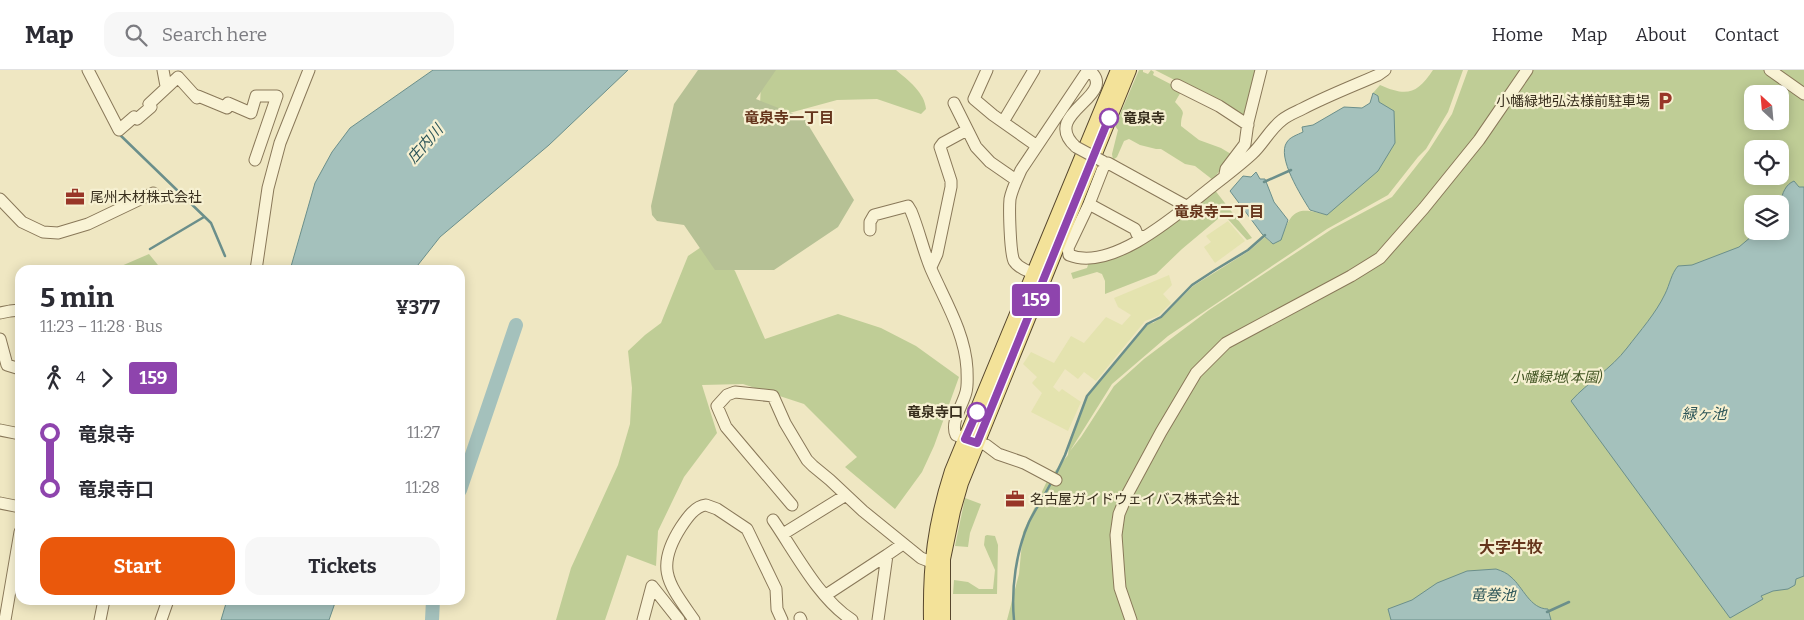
<!DOCTYPE html>
<meta charset="utf-8">
<style>
:root{--surface:#fff;--page:#f7f7f7;--text:#2b2b33;--muted:#7c7c81;--line:#e1e1e2;--accent:#ea580c}
body{margin:0;font-family:Bitter,"Noto Sans JP",serif;background:var(--page);color:var(--text);height:100vh;display:flex;flex-direction:column;font-size:19px;white-space:nowrap}
*{box-sizing:border-box;margin:0}
p{font-size:16px;color:var(--muted)}
.icon{flex:none;width:28px;height:28px;fill:none;stroke:currentColor;stroke-width:2;stroke-linecap:round;stroke-linejoin:round}
.map{position:relative;flex:1;overflow:hidden}
.details{position:absolute;left:15px;top:195px;width:450px;height:340px;display:flex;flex-direction:column;background:var(--surface);border-radius:15px;box-shadow:0 2px 12px #0003}
.details>*{flex:none}
.badge{padding:0 10px;border-radius:4px;font-size:18px;line-height:32px}
.needle{width:32px;rotate:334deg}
.fabs{position:absolute;left:1744px;top:15px;display:grid;gap:10px}
.fabs a{display:grid;place-items:center;width:45px;height:45px;border-radius:10px;background:var(--surface);box-shadow:0 2px 12px #0003;font-size:25px}
.map>.badge{position:absolute;translate:-50% -50%;box-shadow:0 0 0 2px #fff}
.legs{display:flex;align-items:center;gap:8px;height:55px;padding:0 25px;font-size:16px}
.legs p{margin-inline-start:auto}
.overview{display:flex;align-items:center;justify-content:space-between;height:85px;padding:0 25px}
h1{font-size:28px;font-weight:700;line-height:38px}
.action{display:flex;gap:10px;margin-top:auto;padding:10px 25px}
.action a{flex:1;height:58px;border-radius:15px;background:var(--accent);color:#fff;font-size:20px;font-weight:700;line-height:58px;text-align:center}
.action a+a{background:var(--page);color:var(--text)}
ul{padding:0 25px;list-style:none}
li{display:flex;align-items:center;gap:18px;height:55px;font-size:19px}
li i{display:grid;place-items:center;width:8px;height:100%;margin:0 6px;background:currentColor}
li i::after{content:'';width:12px;height:12px;margin:-6px;border:4px solid;border-radius:50%;background:var(--surface)}
li p{margin-inline-start:auto}
li:first-child i{background:linear-gradient(#0000 50%,currentColor 0)}
li:last-child i{background:linear-gradient(currentColor 50%,#0000 0)}
header{display:flex;align-items:center;gap:30px;box-sizing:border-box;height:70px;padding:0 25px;background:var(--surface);border-bottom:1px solid var(--line)}
header strong{font-size:24px}
nav{display:flex;gap:28px;margin-inline-start:auto;font-size:18px}
.search{width:350px;height:45px;background:var(--page);display:flex;align-items:center;gap:12px;box-sizing:border-box;padding:0 18px;border-radius:15px;color:var(--muted);font-size:19px}
.map>svg:first-child{display:block}
.farmland{fill:#e4e3af}
.green{fill:#bfcd96;fill-rule:evenodd}
.cemetery{fill:#b6c195}
.water{fill:#a4c1bc;stroke:#6b8f8b}
.lines{fill:none;stroke-linecap:round;stroke-linejoin:round}
.stream{stroke:#6b8f8b;stroke-width:2.5}
.river{stroke:#a4c1bc;stroke-width:14}
.minor-casing{stroke:#897859;stroke-width:13}
.major-casing{stroke:#56462d;stroke-width:16}
.minor{stroke:#f9f3d5;stroke-width:11}
.major{stroke:#f3e299;stroke-width:14}
.minor-bridge-casing{stroke:#897859;stroke-width:13;stroke-linecap:butt}
.minor-bridge{stroke:#f9f3d5;stroke-width:11}
.line-1-casing{stroke:#fff;stroke-width:11}
.line-1{stroke:#8e44ad;stroke-width:8}
.stop-1-dot{fill:#fff;stroke:#8e44ad;stroke-width:2.5}
.labels{text-anchor:middle;dominant-baseline:central;stroke-width:4.5;stroke-linejoin:round;paint-order:stroke}
.poi-label{font-size:14px;fill:#382e1d;stroke:#f6f0d1;text-anchor:start}
.stop-label{font-size:14px;font-weight:bold;fill:#382e1d;stroke:#f6f0d1;text-anchor:start}
.park-label{font-size:14px;font-style:italic;fill:#425523;stroke:#f6f0d1}
.neighbourhood-label{font-size:15px;font-weight:bold;fill:#65351c;stroke:#f6f0d1}
.water-label{font-size:15px;font-style:italic;fill:#2c5558;stroke:#f6f0d1}
.quarter-label{font-size:16px;font-weight:bold;fill:#65351c;stroke:#f6f0d1}
</style>
<header>
<strong>Map</strong>
<div class="search"><svg class="icon" aria-label="search" viewBox="0 0 24 24"><circle cx="10" cy="10" r="6"/><path d="M15 15l6 6"/></svg>Search here</div>
<nav><a>Home</a><a>Map</a><a>About</a><a>Contact</a></nav>
</header>
<div class="map">
<svg width="1804" height="550" viewBox="0 0 1804 550">
<rect width="100%" height="100%" fill="#efe7c2"/>
<!-- farmland -->
<path class="farmland" d="M 1228,151 L 1245,171 L 1215,193 L 1204,177 L 1211,172 L 1206,166 Z
M 1169,205 L 1172,215 L 1163,224 L 1171,233 L 1158,246 L 1145,251 L 1096,311 L 1084,302 L 1078,309 L 1065,299 L 1053,317 L 1059,322 L 1062,319 L 1081,332 L 1068,361 L 1031,342 L 1042,323 L 1032,313 L 1037,307 L 1023,294 L 1031,282 L 1054,293 L 1071,266 L 1084,273 L 1106,247 L 1122,255 L 1131,245 L 1118,237 L 1114,228 Z"/>
<!-- green -->
<path class="green" d="M 770,0 L 896,0 C 908,10 925,23 926,39 L 921,44 L 877,29 L 837,30 L 782,45 L 760,35 L 761,12 Z
M 1139,0 L 1143,0 L 1143,2 L 1148,4 L 1151,0 L 1154,2 L 1153,5 L 1182,20 L 1175,32 C 1188,46 1181,40 1181,56 L 1199,70 L 1221,78 L 1231,84 L 1213,110 L 1195,96 L 1185,94 L 1161,79 L 1156,79 L 1140,75 L 1129,69 L 1124,71 L 1117,87 L 1113,90 L 1112,84 L 1118,60 L 1115,56 Z
M 1155,0 L 1258,0 L 1247,47 Z
M 1433,0 L 1463,0 L 1448,42 L 1426,79 L 1418,87 L 1388,125 L 1327,159 L 1168,266 L 1112,314 L 1070,381 L 1081,367 L 1114,316 L 1144,289 L 1209,240 L 1332,159 L 1392,127 L 1429,80 L 1452,44 L 1468,0 L 1766,0 L 1804,27 L 1804,550 L 1007,550 L 1019,504 L 1023,462 L 1047,411 L 1068,385 L 1070,369 L 1088,325 L 1147,254 L 1153,253 L 1162,247 L 1193,216 L 1249,181 L 1265,167 L 1270,172 L 1282,167 C 1292,138 1299,137 1327,145 L 1379,32 L 1378,26 L 1373,23 L 1380,15 C 1407,27 1417,24 1433,0 ZM 1752,24 L 1780,24 L 1780,51 L 1752,51 ZM 1752,79 L 1780,79 L 1780,106 L 1752,106 ZM 1752,134 L 1780,134 L 1780,161 L 1752,161 Z
M 1777,0 L 1804,0 L 1804,20 Z
M 1214,119 L 1252,168 L 1247,170 L 1226,147 L 1219,148 L 1182,179 L 1156,204 L 1105,224 L 1105,211 L 1102,204 L 1097,202 L 1073,209 L 1071,203 L 1087,198 L 1088,195 L 1087,191 L 1107,188 Z
M 710,171 L 735,201 L 765,269 L 838,244 L 881,258 L 916,276 L 959,307 L 934,376 L 922,402 L 895,439 L 845,397 L 857,387 L 804,334 L 743,314 L 702,315 L 717,363 L 684,407 L 658,461 L 656,496 L 627,485 L 605,550 L 556,550 L 571,498 L 618,395 L 630,354 L 632,318 L 628,281 L 645,265 L 661,253 L 688,186 Z
M 149,184 L 162,200 L 112,200 Z
M 965,428 L 981,434 L 970,463 L 968,477 L 955,476 Z
M 987,465 L 995,466 L 998,475 L 997,524 L 953,524 L 954,510 L 968,512 L 979,519 L 993,519 L 995,500 L 984,475 L 985,466 Z"/>
<!-- cemetery -->
<path class="cemetery" d="M 698,0 L 776,0 L 756,29 L 804,48 L 854,130 L 838,157 L 774,200 L 715,200 L 684,155 L 657,151 L 652,145 L 651,136 L 674,34 Z"/>
<!-- water -->
<path class="water" d="M 433,0 L 628,0 L 549,75 L 440,167 L 414,200 L 290,200 L 315,113 L 332,82 L 350,58 Z
M 1373,23 L 1378,26 L 1379,32 L 1394,41 L 1395,73 L 1378,101 L 1327,145 L 1310,140 C 1302,127 1276,87 1287,72 C 1290,67 1297,65 1303,62 L 1302,57 L 1313,55 L 1344,37 L 1362,38 L 1370,33 Z
M 1256,102 L 1260,109 L 1265,109 L 1274,132 L 1288,150 L 1281,170 L 1273,174 L 1262,164 L 1230,121 L 1243,106 L 1251,107 Z
M 1794,111 L 1799,117 L 1804,117 L 1804,506 L 1796,509 L 1795,515 L 1788,519 L 1773,521 L 1761,526 L 1763,529 L 1730,548 L 1571,331 C 1588,312 1611,299 1627,278 C 1640,261 1656,243 1665,224 C 1670,214 1671,204 1678,196 L 1692,195 L 1739,177 L 1758,161 L 1780,161 C 1780,146 1777,118 1794,111 Z
M 1496,499 C 1502,501 1507,503 1511,507 C 1523,517 1530,539 1548,539 L 1551,550 L 1391,550 L 1388,539 L 1412,530 L 1437,513 L 1467,501 Z
M 227,530 L 336,530 L 329,550 L 221,550 Z"/>
<g class="lines">
<!-- stream -->
<path class="stream" d="M 118,63 L 211,153 L 225,186
M 1264,112 L 1291,100
M 150,179 L 204,147
M 1055,406 L 1065,385 L 1087,326 L 1147,254 L 1161,247 L 1192,215 L 1215,200 L 1248,180 L 1265,165
M 1547,542 L 1569,532
M 1014,550 C 1011,519 1016,481 1029,452 C 1036,438 1045,425 1052,411"/>
<!-- river -->
<path class="river" d="M 460,420 L 516,255
M 432,550 L 433,530"/>
<!-- minor casing -->
<g class="minor-casing">
<path id="minor" d="M 88,0 L 119,60 L 134,47 L 137,49 L 151,37 L 149,34 L 178,7 L 197,28 L 198,26 L 227,38 L 228,33 L 251,43 L 256,26 L 277,26 L 255,90
M 163,0 L 166,16
M 987,0 L 974,29 L 993,45 L 1037,76
M 1770,0 L 1804,24
M 1177,15 L 1219,36 L 1248,55
M 954,33 L 976,77 L 990,92 L 1016,110
M 1003,52 L 1034,0
M 1076,77 C 1038,43 1121,26 1089,0
M 1102,91 L 1105,93 L 1108,93 L 1188,137
M 1105,93 L 1089,134 L 1068,178 L 1069,185 C 1113,203 1181,141 1214,115 C 1227,105 1240,95 1252,84 C 1263,74 1270,59 1282,50 C 1288,45 1296,42 1302,39 C 1327,26 1353,16 1378,5 L 1385,0
M 1225,104 L 1226,99 L 1245,74 L 1248,52 L 1261,0
M 0,129 L 22,152 L 43,162 L 58,163 L 88,154 L 153,123
M 1089,134 L 1135,159 L 1137,164 L 1143,168
M 870,160 L 870,152 L 874,145 L 908,136 L 911,141 C 919,160 923,180 931,199 C 945,231 965,263 967,299 C 967,306 968,315 966,322 C 963,335 950,352 956,365 L 977,373 L 986,375 L 998,384 L 1024,393 L 1056,410
M 931,197 L 937,184 L 951,117 L 951,111 L 940,77 L 943,73 L 967,60
M 256,200 L 268,118 L 280,73 L 309,0
M 1041,205 C 1032,203 1019,199 1014,191 C 1010,183 1009,139 1010,129 C 1012,119 1017,109 1021,100 L 1088,0
M 0,243 L 10,241 L 20,240
M 0,269 L 7,295 L 20,299
M 0,360 L 20,364
M 0,433 L 20,437
M 792,435 L 726,357 L 717,336 L 727,325 L 735,322 L 773,326 L 785,353 L 807,390 L 813,396 L 830,410 L 863,441 L 921,488 L 939,495
M 773,450 C 795,482 819,529 852,550
M 783,464 L 846,425
M 826,525 L 887,485
M 800,548 L 801,550
M 5,550 L 20,462
M 100,550 L 104,530
M 161,550 L 168,530
M 643,550 L 652,516 L 679,550
M 694,550 C 669,514 654,499 681,457 C 687,448 695,436 706,435 L 717,439 L 747,459 L 776,519 L 777,539 L 782,550
M 878,550 L 887,485 L 903,474
M 1131,550 L 1120,518 L 1119,506 L 1116,465 L 1119,444 L 1127,425 L 1161,362 L 1196,303 L 1226,273 L 1351,206 L 1380,188 L 1424,138 L 1479,70 L 1527,0"/>
</g>
<!-- major casing -->
<g class="major-casing">
<path id="major" d="M 931,550 C 930,494 935,454 952,401 L 1118,0
M 943,550 L 943,489 L 953,441 L 961,413 L 1129,0"/>
</g>
<!-- minor -->
<use href="#minor" class="minor"/>
<!-- major -->
<use href="#major" class="major"/>
<!-- minor-bridge casing -->
<g class="minor-bridge-casing">
<path id="minor-bridge" d="M 1076,77 L 1102,91"/>
</g>
<!-- minor-bridge -->
<use href="#minor-bridge" class="minor-bridge"/>
</g>
<g class="lines">
<!-- line-1 casing -->
<g class="line-1-casing">
<path id="line-1" d="M 977,342 L 965,369 L 977,373 L 1109,48"/>
</g>
<!-- line-1 -->
<use href="#line-1" class="line-1"/>
</g>
<!-- icons -->
<defs>
<g id="parking-bare" transform="scale(1.5)"><path d="M-3.5-5.5H1a3.5 3.5 0 0 1 0 7H-1V5.5H-3.5ZM-1-3.4V-.6H.8a1.4 1.4 0 0 0 0-2.8Z" fill="#983628" stroke="#f6f0d1" stroke-width="2.5" paint-order="stroke"/></g>
<g id="office-bare" transform="scale(1.5)"><path d="M-6-3h4V-5.5h4V-3h4V5H-6ZM-1-4.5V-3h2v-1.5ZM-6 0V1H6V0Z" fill="#983628" stroke="#f6f0d1" stroke-width="2.5" paint-order="stroke"/></g>
</defs>
<g fill-rule="evenodd">
<use href="#parking-bare" x="1665" y="31"/>
<use href="#office-bare" x="75" y="127"/>
<use href="#office-bare" x="1015" y="429"/>
</g>
<!-- markers -->
<g class="stop-1-dot">
<circle cx="1109" cy="48" r="9"/>
<circle cx="977" cy="342" r="9"/>
</g>
<g class="labels">
<!-- poi labels -->
<g class="poi-label">
<text x="1650" y="31" text-anchor="end">小幡緑地弘法様前駐車場</text>
<text x="90" y="127">尾州木材株式会社</text>
<text x="1030" y="429">名古屋ガイドウェイバス株式会社</text>
</g>
<!-- stop labels -->
<g class="stop-label">
<text x="1123" y="48">竜泉寺</text>
<text x="963" y="342" text-anchor="end">竜泉寺口</text>
</g>
<!-- park labels -->
<g class="park-label">
<text x="1556" y="307">小幡緑地(本園)</text>
</g>
<!-- neighbourhood labels -->
<g class="neighbourhood-label">
<text x="789" y="48">竜泉寺一丁目</text>
<text x="1219" y="142">竜泉寺二丁目</text>
</g>
<!-- water labels -->
<g class="water-label">
<text transform="translate(425 74) rotate(-49)">庄内川</text>
<text x="1704" y="344">緑ヶ池</text>
<text x="1493" y="525">竜巻池</text>
</g>
<!-- quarter labels -->
<g class="quarter-label">
<text x="1511" y="477">大字牛牧</text>
</g>
</g>
</svg>
<div class="fabs">
<a><svg class="needle" viewBox="-14 -14 28 28"><path d="M0-13l5 13h-10z" fill="#e53935"/><path d="M0 13l5-13h-10z" fill="#7c7c81"/></svg></a>
<a><svg class="icon" aria-label="locate" viewBox="0 0 24 24"><circle cx="12" cy="12" r="6"/><path d="M12 2v4M12 18v4M2 12h4M18 12h4"/></svg></a>
<a><svg class="icon" aria-label="layers" viewBox="0 0 24 24"><path d="M12 4l9 5-9 5-9-5zM3 14l9 5 9-5"/></svg></a>
</div>
<b class="badge" style="left:1036px;top:230px;background:#8e44ad;color:#fff">159</b>
<section class="details">
<div class="overview"><div><h1>5 min</h1><p>11:23 – 11:28 · Bus</p></div><b>¥377</b></div>
<div class="legs"><svg class="icon" aria-label="walk" viewBox="0 0 24 24"><circle cx="13" cy="4" r="2"/><path d="M13 8l-2 6 4 7M11 14l-3 7M7 12l3-4h3l4 4"/></svg>4<svg class="icon" aria-label="forward" viewBox="0 0 24 24"><path d="M9 5l7 7-7 7"/></svg><b class="badge" style="background:#8e44ad;color:#fff">159</b></div>
<ul>
<li><i style="color:#8e44ad"></i><b>竜泉寺</b><p>11:27</p></li>
<li><i style="color:#8e44ad"></i><b>竜泉寺口</b><p>11:28</p></li>
</ul>
<div class="action"><a>Start</a><a>Tickets</a></div>
</section>
</div>
